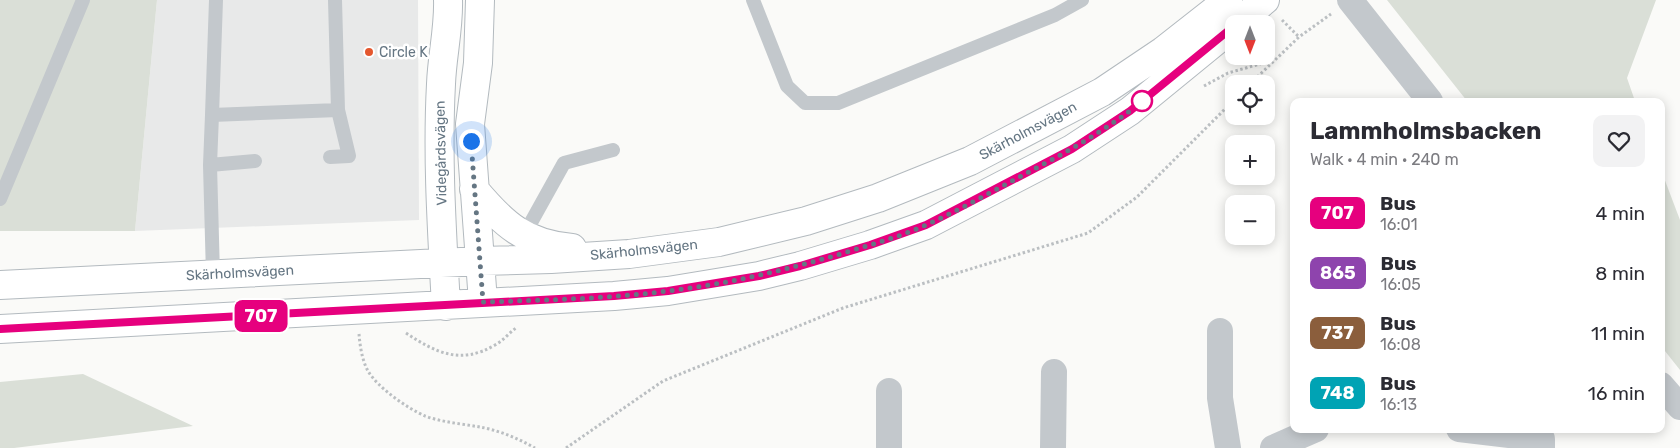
<!DOCTYPE html>
<meta charset="utf-8">
<style>
:root{--surface:#fff;--page:#f2f2f3;--text:#2b2b33;--muted:#7c7c81}
body{margin:0;font-family:Rubik,sans-serif;background:var(--page);color:var(--text);height:100vh;display:flex;flex-direction:column;font-size:19px;white-space:nowrap}
*{box-sizing:border-box;margin:0}
p{font-size:16px;color:var(--muted)}
.icon{flex:none;width:28px;height:28px;fill:none;stroke:currentColor;stroke-width:2;stroke-linecap:round;stroke-linejoin:round}
.map{position:relative;flex:1;overflow:hidden}
.sheet{position:absolute;left:1290px;top:98px;width:375px;height:335px;display:flex;flex-direction:column;background:var(--surface);border-radius:10px;box-shadow:0 2px 12px #0003}
.sheet>*{flex:none}
.badge{padding:0 10px;border-radius:8px;font-size:18px;line-height:32px}
.needle{width:32px;rotate:180deg}
.controls{position:absolute;left:1225px;top:15px;display:grid;gap:10px}
.controls a{display:grid;place-items:center;width:50px;height:50px;border-radius:10px;background:var(--surface);box-shadow:0 2px 12px #0003;font-size:25px}
.you{position:absolute;width:25px;height:25px;margin:-12px;border:4px solid #fff;border-radius:50%;background:#1a73e8;box-shadow:0 0 0 8px #1a73e833}
.map>.badge{position:absolute;translate:-50% -50%;box-shadow:0 0 0 2px #fff}
.round{display:grid;place-items:center;flex:none;width:52px;height:52px;border-radius:10px;background:var(--page)}
.headline{display:flex;align-items:center;justify-content:space-between;height:85px;padding:0 20px}
h1{font-size:24px;font-weight:700;line-height:38px}
ul{padding:0;list-style:none}
li{display:flex;align-items:center;gap:15px;height:60px;padding:0 20px}
li div{flex:1}
li b{display:block;font-size:19px}
li em{font-style:normal}
li .badge{min-width:55px;font-weight:700;text-align:center}
.map>svg:first-child{display:block}
.built{fill:#e8e9e9}
.green{fill:#dadfd7}
.lines{fill:none;stroke-linecap:round;stroke-linejoin:round}
.secondary-casing{stroke:#b3babf;stroke-width:30}
.path{stroke:#bbbfc2;stroke-width:3;stroke-dasharray:2.5 2.5;stroke-linecap:butt}
.lane{stroke:#c3c8cc;stroke-width:14}
.street{stroke:#c3c8cc;stroke-width:26}
.secondary{stroke:#fff;stroke-width:28}
.line-casing{stroke:#fff;stroke-width:11}
.line{stroke:#e6007e;stroke-width:8}
.walk{stroke:#657683;stroke-width:5;stroke-dasharray:0 9}
.poi-dot{fill:#e4572e;stroke:#fff;stroke-width:2}
.stop-dot{fill:#fff;stroke:#e6007e;stroke-width:2.5}
.labels{text-anchor:middle;dominant-baseline:central;stroke-width:5;stroke-linejoin:round;paint-order:stroke}
.poi-label{font-size:14px;fill:#657683;stroke:#fff;text-anchor:start}
.street-label{font-size:14px;fill:#657683;stroke:#fff}
</style>
<div class="map">
<svg width="1680" height="448" viewBox="0 0 1680 448">
<rect width="100%" height="100%" fill="#fafaf8"/>
<!-- built -->
<path class="built" d="M 157,0 L 418,0 L 419,220 L 135,231 Z"/>
<!-- green -->
<path class="green" d="M 0,0 L 157,0 L 135,231 L 0,231 Z
M 1387,0 L 1656,0 L 1627,78 L 1635,101 L 1467,101 Z
M 1661,170 L 1680,220 L 1680,370 L 1661,346 Z
M 83,374 L 193,426 L 14,448 L 0,448 L 0,382 Z"/>
<g class="lines">
<!-- secondary casing -->
<g class="secondary-casing">
<path id="secondary" d="M 480,0 L 478,63 L 470,124 L 483,302
M 1236,24 L 1265,0
M 474,189 C 503,224 525,244 572,248
M 0,285 L 481,261 L 551,259 L 629,254 L 719,242 L 806,221 L 878,198 L 970,161 L 1102,92 L 1163,51 L 1228,0
M 446,306 C 442,232 437,158 441,84 C 442,56 449,28 448,0
M 0,329 L 614,296 L 668,291 L 759,276 L 800,266 L 870,245 L 926,225 L 1072,149 L 1130,111 L 1234,26"/>
</g>
<!-- path -->
<path class="path" d="M 1282,20 L 1299,37
M 1250,84 L 1299,37 L 1331,14
M 1204,86 L 1228,73 L 1274,60
M 406,333 C 436,353 461,365 495,345 C 503,341 509,333 516,328
M 359,334 C 360,346 362,360 368,371 C 378,388 407,408 425,416 C 444,423 466,424 485,428 C 503,432 519,439 535,448
M 566,448 L 663,381 L 843,308 L 1088,233 L 1137,197 L 1234,100"/>
<!-- lane -->
<path class="lane" d="M 216,0 L 212,115 L 338,110 L 335,0
M 753,0 L 787,86 L 805,103 L 838,103 L 1055,15 L 1082,0
M 212,115 L 210,165 L 213,275
M 330,157 L 349,156 L 338,110
M 210,165 L 255,161
M 0,199 L 83,0
M 524,235 L 564,163 L 613,150"/>
<!-- street -->
<path class="street" d="M 1350,0 L 1430,101
M 1220,331 L 1220,398 L 1228,448
M 1661,385 L 1680,407
M 1459,429 L 1542,439 L 1542,448
M 889,448 L 889,391
M 1053,448 L 1054,372
M 1273,448 L 1316,429"/>
<!-- secondary -->
<use href="#secondary" class="secondary"/>
</g>
<g class="lines">
<!-- line casing -->
<g class="line-casing">
<path id="line" d="M 0,329 L 614,296 L 668,291 L 759,276 L 800,266 L 870,245 L 926,225 L 1072,149 L 1130,111 L 1234,26"/>
</g>
<!-- line -->
<use href="#line" class="line"/>
<!-- walk -->
<path class="walk" d="M 471,141 L 483,302 C 545,300 606,299 668,291 C 728,284 786,270 844,253 C 872,244 900,237 926,225 C 956,212 985,195 1014,180 C 1059,156 1105,132 1145,99 L 1142,101"/>
</g>
<!-- markers -->
<circle class="poi-dot" cx="369" cy="52" r="5"/>
<circle class="stop-dot" cx="1142" cy="101" r="10"/>
<g class="labels">
<!-- poi labels -->
<g class="poi-label">
<text x="379" y="52">Circle K</text>
</g>
<!-- street labels -->
<g class="street-label">
<text transform="translate(1028 131) rotate(-28)">Skärholmsvägen</text>
<text transform="translate(441 153) rotate(-91)">Videgårdsvägen</text>
<text transform="translate(644 250) rotate(-6)">Skärholmsvägen</text>
<text transform="translate(240 273) rotate(-3)">Skärholmsvägen</text>
</g>
</g>
</svg>
<div class="controls">
<a><svg class="needle" viewBox="-14 -14 28 28"><path d="M0-13l5 13h-10z" fill="#e53935"/><path d="M0 13l5-13h-10z" fill="#7c7c81"/></svg></a>
<a><svg class="icon" aria-label="locate" viewBox="0 0 24 24"><circle cx="12" cy="12" r="6"/><path d="M12 2v4M12 18v4M2 12h4M18 12h4"/></svg></a>
<a>+</a>
<a>−</a>
</div>
<div class="you" style="left:471px;top:141px"></div>
<b class="badge" style="left:261px;top:316px;background:#e6007e;color:#fff">707</b>
<section class="sheet">
<div class="headline"><div><h1>Lammholmsbacken</h1><p>Walk · 4 min · 240 m</p></div><a class="round"><svg class="icon" aria-label="heart" viewBox="0 0 24 24"><path d="M12 20l-8-8c-3-5 5-10 8-4 3-6 11-1 8 4z"/></svg></a></div>
<ul>
<li><span class="badge" style="background:#e6007e;color:#fff">707</span><div><b>Bus</b><p>16:01</p></div><em>4 min</em></li>
<li><span class="badge" style="background:#8e44ad;color:#fff">865</span><div><b>Bus</b><p>16:05</p></div><em>8 min</em></li>
<li><span class="badge" style="background:#8b5e3c;color:#fff">737</span><div><b>Bus</b><p>16:08</p></div><em>11 min</em></li>
<li><span class="badge" style="background:#00a3b4;color:#fff">748</span><div><b>Bus</b><p>16:13</p></div><em>16 min</em></li>
</ul>
</section>
</div>
